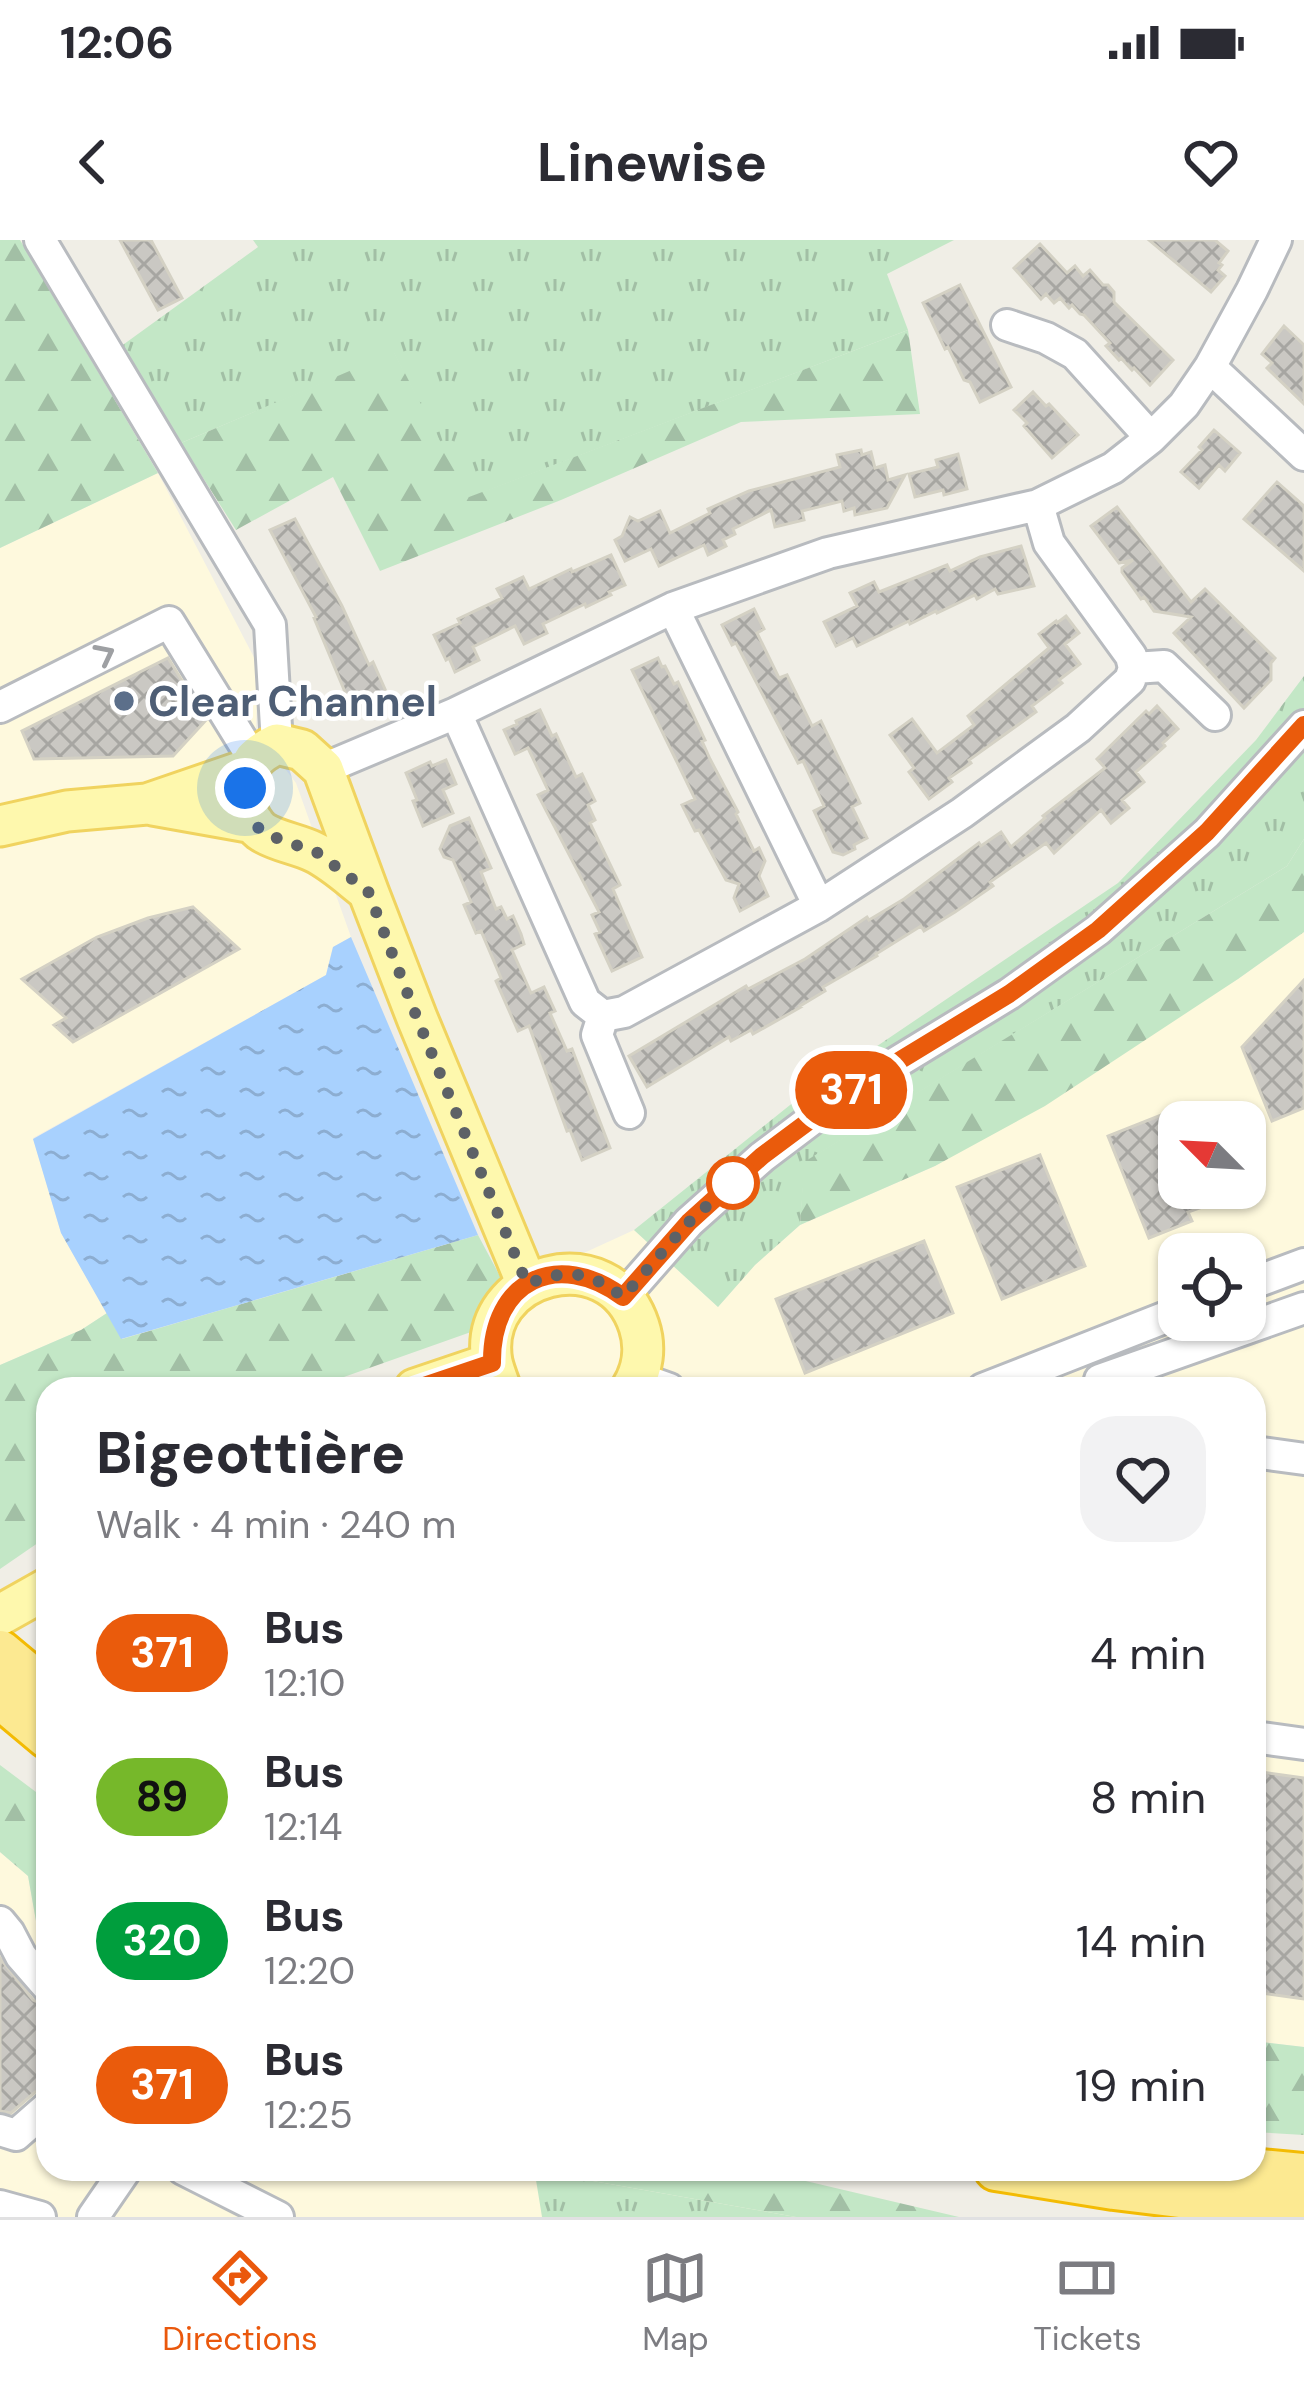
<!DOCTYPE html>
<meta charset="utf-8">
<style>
:root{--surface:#fff;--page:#f2f2f3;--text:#2b2b33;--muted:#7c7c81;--line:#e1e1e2;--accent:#ea580c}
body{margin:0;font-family:"DM Sans",sans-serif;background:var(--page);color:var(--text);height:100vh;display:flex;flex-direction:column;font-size:45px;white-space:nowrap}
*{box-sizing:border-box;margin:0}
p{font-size:39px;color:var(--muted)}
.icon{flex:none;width:66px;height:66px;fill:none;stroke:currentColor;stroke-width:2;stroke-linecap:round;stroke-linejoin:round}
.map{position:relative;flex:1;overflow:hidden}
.drawer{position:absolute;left:36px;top:1137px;width:1230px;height:804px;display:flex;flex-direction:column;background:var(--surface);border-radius:36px;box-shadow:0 3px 9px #0004}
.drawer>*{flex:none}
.badge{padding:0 24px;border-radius:39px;font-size:42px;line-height:78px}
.needle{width:78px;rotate:294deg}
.buttons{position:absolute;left:1158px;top:861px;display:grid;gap:24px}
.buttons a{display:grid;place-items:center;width:108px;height:108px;border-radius:24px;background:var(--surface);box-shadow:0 3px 9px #0004;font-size:60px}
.you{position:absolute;width:60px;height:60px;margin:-30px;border:9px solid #fff;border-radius:50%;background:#1a73e8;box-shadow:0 0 0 18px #1a73e833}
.map>.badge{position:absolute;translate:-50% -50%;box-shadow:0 0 0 6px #fff}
.round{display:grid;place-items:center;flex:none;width:126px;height:126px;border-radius:36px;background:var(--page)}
.headline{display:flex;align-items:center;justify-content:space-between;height:204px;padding:0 60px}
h1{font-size:57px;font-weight:700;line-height:90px}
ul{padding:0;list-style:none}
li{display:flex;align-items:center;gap:36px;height:144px;padding:0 60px}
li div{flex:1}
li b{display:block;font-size:45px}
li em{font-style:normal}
li .badge{min-width:132px;font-weight:700;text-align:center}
.status{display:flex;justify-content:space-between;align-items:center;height:84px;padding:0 60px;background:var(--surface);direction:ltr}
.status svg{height:33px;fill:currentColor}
header{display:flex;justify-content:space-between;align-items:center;height:156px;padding:0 60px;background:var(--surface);font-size:54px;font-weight:700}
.tab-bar{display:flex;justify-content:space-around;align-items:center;height:168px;border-top:3px solid var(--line);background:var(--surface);font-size:33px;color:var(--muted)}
.tab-bar a{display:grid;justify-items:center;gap:6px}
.tab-bar .on{color:var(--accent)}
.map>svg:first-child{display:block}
.commercial{fill:#fef9dd;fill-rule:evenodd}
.grass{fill:url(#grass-tufts)}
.forest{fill:url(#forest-firs)}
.water{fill:url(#water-ripples)}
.building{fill:url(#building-cross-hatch);stroke:#d4d1c4;stroke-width:3}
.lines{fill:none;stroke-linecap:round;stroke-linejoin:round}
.minor-casing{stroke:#b8bbbf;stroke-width:36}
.major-casing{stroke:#f0d35f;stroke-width:45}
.highway-casing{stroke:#f3bb03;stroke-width:48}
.minor{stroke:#fff;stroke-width:30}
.major{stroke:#fef8ad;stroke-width:39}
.highway{stroke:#fce991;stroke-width:42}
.oneway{stroke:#9ea0a3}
.line-casing{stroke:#fff;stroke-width:27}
.line{stroke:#ea5b0c;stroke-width:18}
.walk{stroke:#5d6166;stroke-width:12;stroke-dasharray:0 21.6}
.service-dot{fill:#5c6f8a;stroke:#fff;stroke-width:4.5}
.stop-dot{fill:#fff;stroke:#ea5b0c;stroke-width:6}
.labels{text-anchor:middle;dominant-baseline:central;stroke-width:9;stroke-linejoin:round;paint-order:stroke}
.service-label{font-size:42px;font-weight:bold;fill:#4e5e75;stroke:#fff;text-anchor:start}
</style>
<div class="status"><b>12:06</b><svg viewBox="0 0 49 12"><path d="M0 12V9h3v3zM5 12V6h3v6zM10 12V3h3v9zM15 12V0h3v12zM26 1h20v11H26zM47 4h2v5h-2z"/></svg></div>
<header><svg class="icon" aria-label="back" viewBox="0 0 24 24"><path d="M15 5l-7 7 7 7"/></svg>Linewise<svg class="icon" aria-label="heart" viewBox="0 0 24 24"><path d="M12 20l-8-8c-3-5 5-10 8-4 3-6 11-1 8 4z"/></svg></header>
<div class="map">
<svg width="1304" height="1977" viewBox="0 0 1304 1977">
<defs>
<pattern id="grass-tufts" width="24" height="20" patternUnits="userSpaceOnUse" patternTransform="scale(3)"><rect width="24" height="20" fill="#c3e7c6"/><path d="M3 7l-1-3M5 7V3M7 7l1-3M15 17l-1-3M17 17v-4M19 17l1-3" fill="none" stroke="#a2bfa5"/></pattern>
<pattern id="forest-firs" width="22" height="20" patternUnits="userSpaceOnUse" patternTransform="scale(3)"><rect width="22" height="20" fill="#c3e7c6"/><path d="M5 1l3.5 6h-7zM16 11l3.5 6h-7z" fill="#a2bfa5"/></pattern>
<pattern id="water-ripples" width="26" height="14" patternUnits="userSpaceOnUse" patternTransform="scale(3)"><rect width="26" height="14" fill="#a8d1fe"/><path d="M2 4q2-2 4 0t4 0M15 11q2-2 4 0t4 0" fill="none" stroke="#8cadd1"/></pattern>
<pattern id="building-cross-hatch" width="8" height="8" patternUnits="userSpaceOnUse" patternTransform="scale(3)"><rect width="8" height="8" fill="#cac8c3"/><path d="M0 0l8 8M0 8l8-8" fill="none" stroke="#a7a6a2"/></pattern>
</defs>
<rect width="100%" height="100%" fill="#f0eee6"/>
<!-- commercial -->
<path class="commercial" d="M 158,233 L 258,425 L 256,491 L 296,543 L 351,697 L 333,707 L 326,735 L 33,898 L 61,993 L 107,1073 L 81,1090 L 0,1125 L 0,308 Z
M 1304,692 L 1304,1807 L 1254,1801 L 1254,1149 L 487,1149 L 471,1092 L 501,1038 L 586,1012 L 634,990 L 718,1067 L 755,1025 L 800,985 L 935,926 L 1238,739 ZM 1179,882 L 1245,882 L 1245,948 L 1179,948 ZM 1179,1014 L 1245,1014 L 1245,1080 L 1179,1080 Z
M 0,1612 L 28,1636 L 39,1697 L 48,1704 L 48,1929 L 511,1929 L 536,1940 L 593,1941 L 796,1977 L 0,1977 Z"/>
<!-- grass -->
<path class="grass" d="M 253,0 L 954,0 L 887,34 L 908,90 L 468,258 L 394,113 L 181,203 L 120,107 L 258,7 Z
M 1304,436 L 1304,599 L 1287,626 L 805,922 L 800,985 L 755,1025 L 718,1067 L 634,990 L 790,865 L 1118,643 L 1256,500 Z
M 536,1940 L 593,1941 L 796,1977 L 542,1977 Z"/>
<!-- forest -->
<path class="forest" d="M 0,0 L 20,0 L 158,233 L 0,308 Z
M 908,90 L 920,174 L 741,182 L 561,260 L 380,331 L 333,237 L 236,290 L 181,203 L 394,112 L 469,257 Z
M 1304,599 L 1304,692 L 1238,739 L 1045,866 L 935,926 L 800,985 L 804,922 L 1287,626 Z
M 478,995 L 501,1038 L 471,1092 L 310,1149 L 48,1149 L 48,1296 L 0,1329 L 0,1125 L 81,1090 L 107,1073 L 122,1099 Z
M 0,1525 L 48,1561 L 48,1704 L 39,1698 L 28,1636 L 0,1612 Z
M 1254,1801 L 1304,1807 L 1304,1895 L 1254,1892 Z
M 511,1929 L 755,1929 L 959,1977 L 796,1977 L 593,1941 L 536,1940 Z"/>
<!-- water -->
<path class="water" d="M 351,697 L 478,995 L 121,1099 L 61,993 L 33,899 L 326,735 L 333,707 Z"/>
<!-- building -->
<path class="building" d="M 120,0 L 151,0 L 182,58 L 158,70 Z
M 1149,0 L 1215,0 L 1228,11 L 1219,23 L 1222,25 L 1218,30 L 1225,36 L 1211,52 Z
M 1040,4 L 1067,33 L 1075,26 L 1083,36 L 1090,30 L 1103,45 L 1108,45 L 1114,52 L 1114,62 L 1173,120 L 1150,145 L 1134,128 L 1132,130 L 1121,118 L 1119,120 L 1106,106 L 1110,103 L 1084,75 L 1080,74 L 1072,65 L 1069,68 L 1060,58 L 1054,63 L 1046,54 L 1041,59 L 1014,28 Z
M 960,45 L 1011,147 L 980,162 L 970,142 L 964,140 L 948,107 L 945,109 L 923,63 Z
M 1284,86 L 1304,105 L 1304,164 L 1267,128 L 1272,123 L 1262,114 Z
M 1033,152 L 1046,166 L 1049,164 L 1078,195 L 1052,218 L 1024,186 L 1027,183 L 1014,170 Z
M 1214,190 L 1240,213 L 1225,231 L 1219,225 L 1199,248 L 1181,232 L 1202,210 L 1199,207 Z
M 861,210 L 862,215 L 871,212 L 875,228 L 885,225 L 888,240 L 905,235 L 887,268 L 855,275 L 854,268 L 844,271 L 842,261 L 802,271 L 804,280 L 775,287 L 771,270 L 733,289 L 735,294 L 723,300 L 726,306 L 708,315 L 704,305 L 659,326 L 651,309 L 625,321 L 615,300 L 622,296 L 630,277 L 638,281 L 660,271 L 670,293 L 710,273 L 708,269 L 749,251 L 840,227 L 837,215 Z
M 958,214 L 967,249 L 944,255 L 943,250 L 915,257 L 909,234 L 938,227 L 936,220 Z
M 1277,242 L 1304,266 L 1304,331 L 1244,279 Z
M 1117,267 L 1191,362 L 1205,349 L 1275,418 L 1271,423 L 1271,440 L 1244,468 L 1174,393 L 1191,377 L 1154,371 L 1144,357 L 1141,359 L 1122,332 L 1122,328 L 1133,320 L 1119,323 L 1091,286 Z
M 295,279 L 342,366 L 369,425 L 373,422 L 388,456 L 383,469 L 367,476 L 353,471 L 314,378 L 316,377 L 270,290 Z
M 1021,306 L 1034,346 L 998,354 L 995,349 L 977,359 L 975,355 L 937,373 L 936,371 L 910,384 L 909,381 L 857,406 L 853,398 L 836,406 L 824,382 L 857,366 L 850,353 L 874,342 L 879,352 L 947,325 L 950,331 L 980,317 Z
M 611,315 L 625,345 L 609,352 L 611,355 L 586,367 L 585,364 L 543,384 L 547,393 L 524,404 L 515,386 L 473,407 L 479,420 L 455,432 L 449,418 L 446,420 L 434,395 L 460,383 L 458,379 L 502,358 L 497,349 L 523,337 L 529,349 L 571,329 L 572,332 Z
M 754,369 L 764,389 L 757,393 L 779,438 L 787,435 L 812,486 L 821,481 L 860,563 L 852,567 L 867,598 L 854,605 L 855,609 L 843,615 L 833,612 L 814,571 L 824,566 L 803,521 L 798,523 L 736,403 L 732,405 L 722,385 Z
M 1066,376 L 1079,393 L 1065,404 L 1080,424 L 1059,440 L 1062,443 L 1032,466 L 1036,472 L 969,520 L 971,523 L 949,538 L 952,542 L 929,559 L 909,532 L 914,528 L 890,495 L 912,479 L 937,513 L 974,485 L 968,476 L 1049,408 L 1039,394 L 1056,381 L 1057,383 Z
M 168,418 L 206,480 L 173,516 L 34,519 L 22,491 Z
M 658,418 L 662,427 L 665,426 L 674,444 L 678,442 L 705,500 L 702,501 L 710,519 L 738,572 L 736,574 L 754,611 L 759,608 L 765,621 L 759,636 L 768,656 L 740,671 L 734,658 L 739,644 L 726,640 L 699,590 L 695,591 L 682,565 L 695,559 L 632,430 Z
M 1157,466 L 1178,489 L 1163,503 L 1165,506 L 1136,532 L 1144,542 L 1122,560 L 1129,568 L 1111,583 L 1101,570 L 1054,613 L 1046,603 L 990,642 L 993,646 L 955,672 L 924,691 L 921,686 L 876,714 L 877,716 L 823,747 L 825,751 L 800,766 L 801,767 L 753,794 L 751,790 L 731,801 L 729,797 L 647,847 L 629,816 L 746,746 L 748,749 L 805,719 L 867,677 L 869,680 L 904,659 L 979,603 L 981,606 L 1001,592 L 1011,607 L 1045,578 L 1043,576 L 1105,528 L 1097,519 L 1146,471 L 1149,474 Z
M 540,470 L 552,496 L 556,494 L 576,537 L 582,534 L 595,561 L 588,565 L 595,580 L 590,583 L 620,645 L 613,649 L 642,717 L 612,731 L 595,694 L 600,692 L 592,675 L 599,672 L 538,555 L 548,550 L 528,508 L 515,514 L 504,490 L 517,484 L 516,481 Z
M 446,520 L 456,544 L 443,550 L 453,573 L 423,586 L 413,561 L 417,560 L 406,533 L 430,522 L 432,526 Z
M 469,578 L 491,628 L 481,632 L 496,669 L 501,667 L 507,679 L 513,676 L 521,694 L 524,704 L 512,710 L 531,753 L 544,747 L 555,771 L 550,773 L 567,811 L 572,809 L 610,908 L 582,920 L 570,890 L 567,891 L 529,786 L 518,791 L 496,741 L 501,738 L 481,691 L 476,693 L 464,665 L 471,662 L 453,620 L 444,617 L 440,609 L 450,586 Z
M 193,667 L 239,709 L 73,802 L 54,785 L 66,778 L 22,739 L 97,697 L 148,678 Z
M 1304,740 L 1304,868 L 1272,881 L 1242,807 Z
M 1179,868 L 1179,948 L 1247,948 L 1247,951 L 1188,972 L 1192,981 L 1149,998 L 1108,896 Z
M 1040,915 L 1085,1026 L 1002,1059 L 957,947 Z
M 924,1001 L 953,1073 L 805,1133 L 776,1059 Z
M 1254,1531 L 1304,1538 L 1304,1759 L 1254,1752 Z
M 0,1718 L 33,1760 L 48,1766 L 48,1848 L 35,1852 L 11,1873 L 0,1871 Z"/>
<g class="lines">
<!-- minor casing -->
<g class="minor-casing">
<path id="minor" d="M 40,0 L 270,385 L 277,504
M 1007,85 L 1046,98 L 1075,114 L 1151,198
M 1210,127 L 1304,215
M 673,368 L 819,666
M 1134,428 L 1164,426 L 1215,475
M 0,467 L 169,382 L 254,520
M 456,473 L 585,762 L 603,776 L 624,772 L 819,666 L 962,573 L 1078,488 L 1130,440 L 1134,428 L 1131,416 L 1049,303 L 1038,265
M 323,529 L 456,473 L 673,368 L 828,313 L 1038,265 L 1113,228 L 1151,198 L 1184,165 L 1210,127 L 1252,50 L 1276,0
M 603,776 L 597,795 L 629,873
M 1245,1046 L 1304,1024
M 623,1057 L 689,982 L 762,917 L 848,852 L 1009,754 L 1098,690 L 1207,593 L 1304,486
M 638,1138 L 669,1149
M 983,1149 L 1179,1072
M 1098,1149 L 1100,1140 L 1304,1068
M 1254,1212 L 1304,1219
M 1254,1497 L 1304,1504
M 0,1682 L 9,1693 L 21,1716 L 48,1747
M 0,1890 L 16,1895 L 48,1867
M 183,1929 L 278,1977
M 0,1966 L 40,1977
M 93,1977 L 126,1929"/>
</g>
<!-- major casing -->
<g class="major-casing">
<path id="major" d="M 277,504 L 302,510 L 323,529 L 368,651 C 351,638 333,621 314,612 C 298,604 275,601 261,591 C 242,576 240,539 254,520 C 260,513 269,508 277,504 Z
M 153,565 L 254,583
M 0,586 L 67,571 L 147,564 L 249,529
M 368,651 L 417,778 L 527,1044
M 415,1149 L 492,1123
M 501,1149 C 498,1141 494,1131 492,1122 C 476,1032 610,997 639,1086 C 646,1107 643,1130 631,1149
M 0,1375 L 48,1348"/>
</g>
<!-- highway casing -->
<g class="highway-casing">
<path id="highway" d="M 0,1412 L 48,1452
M 0,1457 L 48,1497
M 996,1929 L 1114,1948 L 1304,1971
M 1240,1929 L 1304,1935"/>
</g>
<!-- minor -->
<use href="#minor" class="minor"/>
<!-- major -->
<use href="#major" class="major"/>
<!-- highway -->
<use href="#highway" class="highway"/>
</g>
<!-- one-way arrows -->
<defs><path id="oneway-chevron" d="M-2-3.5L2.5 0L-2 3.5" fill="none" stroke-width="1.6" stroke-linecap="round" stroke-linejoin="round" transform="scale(3)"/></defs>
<use class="oneway" href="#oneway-chevron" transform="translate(105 414) rotate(-27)"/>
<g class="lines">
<!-- line casing -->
<g class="line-casing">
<path id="line" d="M 415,1149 L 492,1123 C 491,1040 558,1009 623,1057 L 689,982 L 762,916 L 848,852 L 1009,754 L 1098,690 L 1207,592 L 1304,485"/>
</g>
<!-- line -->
<use href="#line" class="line"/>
<!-- walk -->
<path class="walk" d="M 245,548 L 246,565 L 254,583 L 263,593 L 318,613 L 368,651 L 417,778 L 527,1044 C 568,1028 588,1031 623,1057 L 689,982 L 738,938 L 733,943"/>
</g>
<!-- markers -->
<circle class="service-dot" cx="124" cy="461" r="12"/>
<circle class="stop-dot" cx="733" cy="943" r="24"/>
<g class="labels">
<!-- service labels -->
<g class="service-label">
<text x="148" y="461">Clear Channel</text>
</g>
</g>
</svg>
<div class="buttons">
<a><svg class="needle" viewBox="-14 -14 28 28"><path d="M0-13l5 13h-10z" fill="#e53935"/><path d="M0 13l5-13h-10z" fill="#7c7c81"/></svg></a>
<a><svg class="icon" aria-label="locate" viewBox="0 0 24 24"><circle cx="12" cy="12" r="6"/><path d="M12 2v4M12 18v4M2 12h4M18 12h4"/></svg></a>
</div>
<div class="you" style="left:245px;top:548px"></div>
<b class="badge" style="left:851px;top:850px;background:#ea5b0c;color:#fff">371</b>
<section class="drawer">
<div class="headline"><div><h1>Bigeottière</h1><p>Walk · 4 min · 240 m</p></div><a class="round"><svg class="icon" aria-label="heart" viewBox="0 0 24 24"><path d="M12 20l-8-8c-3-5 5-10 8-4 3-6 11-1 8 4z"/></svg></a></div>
<ul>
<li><span class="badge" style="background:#ea5b0c;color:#fff">371</span><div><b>Bus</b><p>12:10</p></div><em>4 min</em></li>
<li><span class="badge" style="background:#76b82a;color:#111">89</span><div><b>Bus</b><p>12:14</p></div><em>8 min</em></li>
<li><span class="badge" style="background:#009e3d;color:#fff">320</span><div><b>Bus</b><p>12:20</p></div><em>14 min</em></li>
<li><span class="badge" style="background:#ea5b0c;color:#fff">371</span><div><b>Bus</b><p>12:25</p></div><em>19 min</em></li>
</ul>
</section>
</div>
<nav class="tab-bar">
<a class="on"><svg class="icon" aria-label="directions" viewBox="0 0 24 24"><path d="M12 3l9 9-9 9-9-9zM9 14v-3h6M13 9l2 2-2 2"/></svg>Directions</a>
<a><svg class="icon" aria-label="map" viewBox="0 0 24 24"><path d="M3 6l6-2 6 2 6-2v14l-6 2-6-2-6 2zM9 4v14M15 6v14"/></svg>Map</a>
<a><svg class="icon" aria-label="tickets" viewBox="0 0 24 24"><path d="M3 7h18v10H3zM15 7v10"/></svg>Tickets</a>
</nav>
